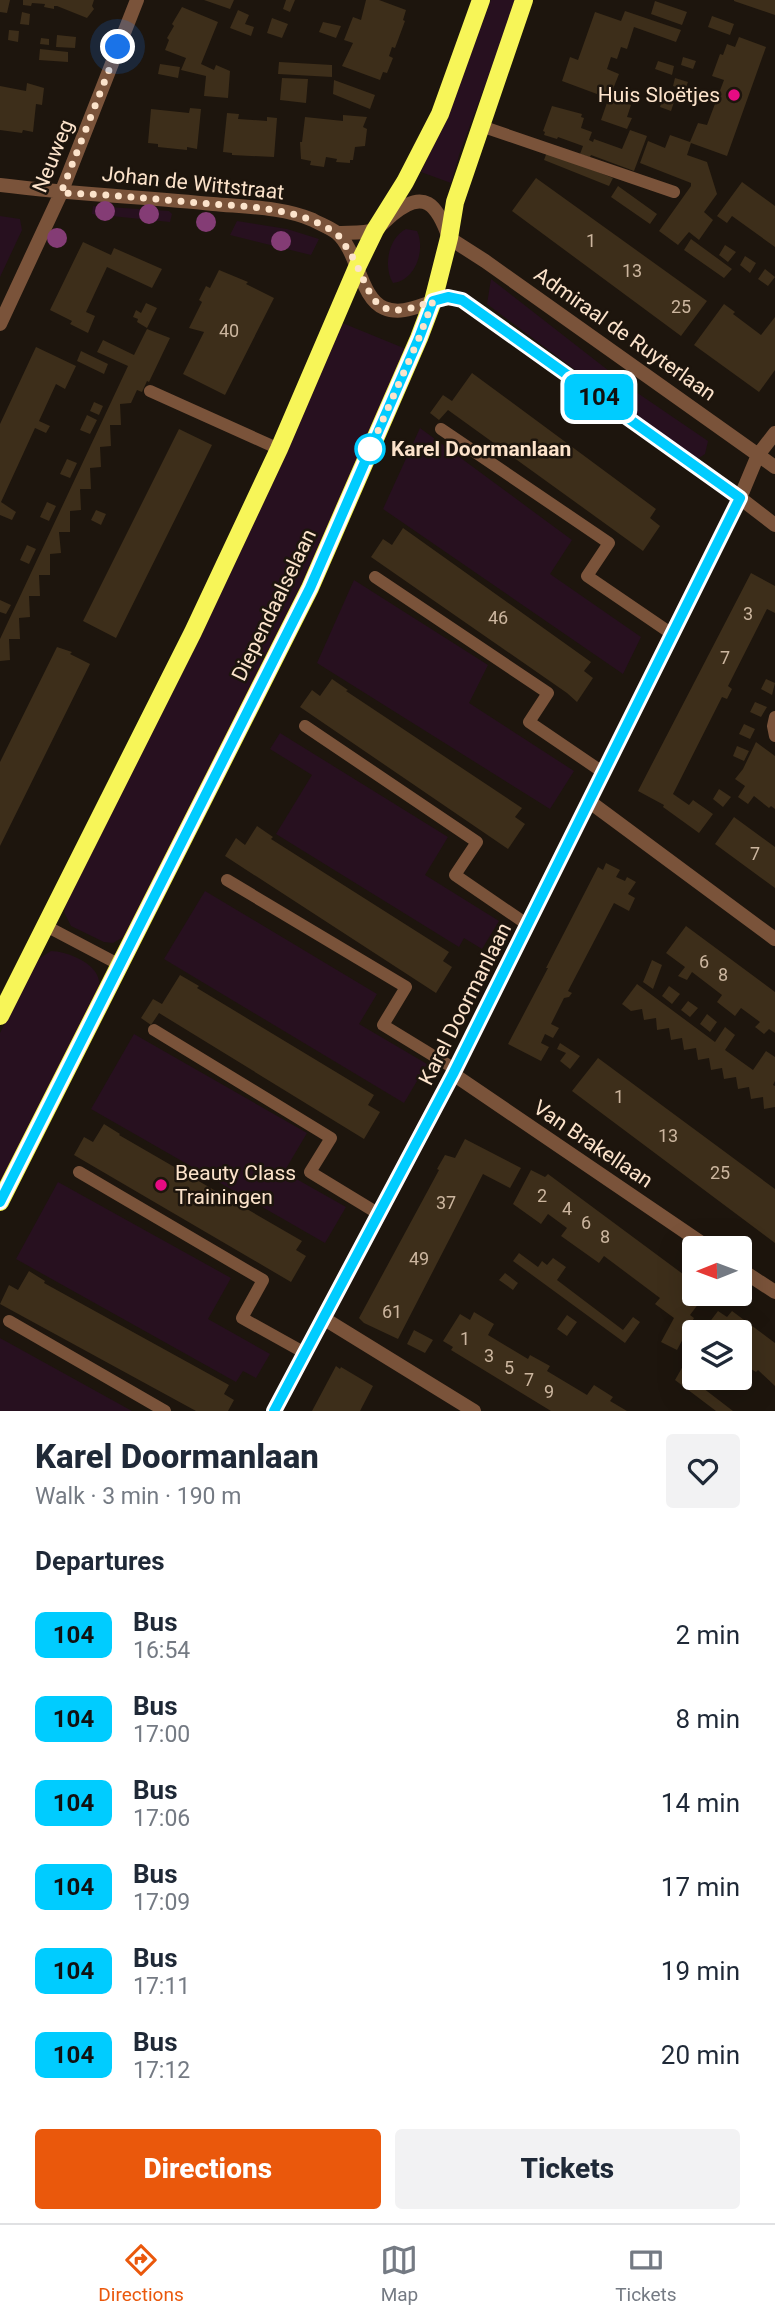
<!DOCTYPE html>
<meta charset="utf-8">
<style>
:root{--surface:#fff;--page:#f2f2f3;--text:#1f2937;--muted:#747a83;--line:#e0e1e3;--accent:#ea580c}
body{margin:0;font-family:Roboto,sans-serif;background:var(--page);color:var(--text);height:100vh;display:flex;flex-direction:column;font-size:26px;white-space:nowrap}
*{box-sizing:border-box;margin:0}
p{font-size:23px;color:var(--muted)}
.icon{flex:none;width:38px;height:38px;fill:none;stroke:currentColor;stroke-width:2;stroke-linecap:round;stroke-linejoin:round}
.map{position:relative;height:1411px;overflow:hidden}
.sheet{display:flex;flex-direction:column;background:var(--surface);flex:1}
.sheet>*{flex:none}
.badge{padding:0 14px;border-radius:10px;font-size:24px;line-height:46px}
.needle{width:46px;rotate:269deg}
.fabs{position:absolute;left:682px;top:1236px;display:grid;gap:14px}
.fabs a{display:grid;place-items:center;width:70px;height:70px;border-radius:7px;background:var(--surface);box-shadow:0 7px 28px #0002;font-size:35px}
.you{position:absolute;width:35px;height:35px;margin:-18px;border:5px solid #fff;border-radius:50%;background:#1a73e8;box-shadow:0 0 0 10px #1a73e833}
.map>.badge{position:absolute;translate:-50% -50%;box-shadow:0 0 0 4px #fff}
h2{padding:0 35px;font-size:26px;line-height:63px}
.round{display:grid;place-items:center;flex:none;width:74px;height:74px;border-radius:7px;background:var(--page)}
.headline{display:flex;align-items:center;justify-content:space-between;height:119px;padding:0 35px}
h1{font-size:33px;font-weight:800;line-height:52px}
.button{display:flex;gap:14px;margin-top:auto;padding:14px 35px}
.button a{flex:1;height:80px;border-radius:7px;background:var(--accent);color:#fff;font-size:28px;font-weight:800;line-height:80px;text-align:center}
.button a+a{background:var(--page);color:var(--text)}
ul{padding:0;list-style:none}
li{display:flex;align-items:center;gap:21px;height:84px;padding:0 35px}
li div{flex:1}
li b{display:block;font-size:26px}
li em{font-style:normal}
li .badge{min-width:77px;font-weight:700;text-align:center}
.dock{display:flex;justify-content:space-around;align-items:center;height:98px;border-top:2px solid var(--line);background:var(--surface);font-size:19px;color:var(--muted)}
.dock a{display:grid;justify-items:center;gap:4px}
.dock .active{color:var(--accent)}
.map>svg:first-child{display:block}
.green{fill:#27101f}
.building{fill:#3d2e1a}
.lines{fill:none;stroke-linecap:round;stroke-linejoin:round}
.lane{stroke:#7a533a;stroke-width:12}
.street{stroke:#7a533a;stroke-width:14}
.primary{stroke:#f7f558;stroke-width:18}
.tree{fill:#843c75}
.line-casing{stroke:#fff;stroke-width:16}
.line{stroke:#0cf;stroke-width:10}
.walk{stroke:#fce3cb;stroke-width:7;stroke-dasharray:0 12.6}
.poi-dot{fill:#e80b83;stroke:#1d150d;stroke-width:2.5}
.stop-dot{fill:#fff;stroke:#0cf;stroke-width:3.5}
.labels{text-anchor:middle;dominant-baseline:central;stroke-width:5;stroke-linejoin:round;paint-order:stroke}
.number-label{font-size:18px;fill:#ccb69f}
.poi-label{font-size:21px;fill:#fce3cb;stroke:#1d150d;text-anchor:end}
.street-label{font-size:21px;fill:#fce3cb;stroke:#1d150d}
.stop-label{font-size:21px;font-weight:bold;fill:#fce3cb;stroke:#1d150d;text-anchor:start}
</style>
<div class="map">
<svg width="775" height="1411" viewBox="0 0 775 1411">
<rect width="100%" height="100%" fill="#1d150d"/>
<!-- green -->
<path class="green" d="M 491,0 L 517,0 L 460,152 L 451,183 L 421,172 L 450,109 Z
M 93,206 L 169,211 L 172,214 L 170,222 L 92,214 Z
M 0,216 L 20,219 L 22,230 L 0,277 Z
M 237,221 L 287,229 L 319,239 L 311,255 L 230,235 Z
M 406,229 L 417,231 C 426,250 415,281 393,283 C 383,267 388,238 406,229 Z
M 491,279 L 636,392 L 708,441 L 705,454 L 696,460 L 487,304 Z
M 340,322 L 406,349 L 306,576 L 263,666 L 127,935 L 113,943 L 104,942 L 71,926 L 64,912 L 66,902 Z
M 420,428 L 572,540 L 550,574 L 641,637 L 623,674 L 383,509 Z
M 354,580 L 488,665 L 469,703 L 574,771 L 550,809 L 317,663 Z
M 280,733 L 448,837 L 425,875 L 499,921 L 482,949 L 464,938 L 459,947 L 276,834 L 312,775 L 270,749 Z
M 205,891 L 377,994 L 359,1024 L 427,1064 L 404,1103 L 164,959 Z
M 51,951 C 66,951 97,963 99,981 C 100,983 98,990 98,993 L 0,1186 L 0,1033 L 37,960 Z
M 134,1034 L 307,1133 L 284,1172 L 346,1207 L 325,1243 L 91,1109 Z
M 58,1182 L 231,1278 L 208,1319 L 270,1354 L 256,1378 L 243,1371 L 236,1382 L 16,1259 Z
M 0,1338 L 132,1411 L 0,1411 Z"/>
<!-- building -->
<path class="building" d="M 0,0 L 10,0 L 7,13 L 0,12 Z
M 23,0 L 94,0 L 92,6 L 94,9 L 87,18 L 57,6 L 54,6 L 54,9 L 44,7 L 45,4 L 32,3 L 31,6 L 23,5 Z
M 204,0 L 234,0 L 230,9 Z
M 286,0 L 295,0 L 290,12 L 283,9 Z
M 366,0 L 379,0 L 406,10 L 403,20 L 405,21 L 395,48 L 392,47 L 389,56 L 393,58 L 387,73 L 383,72 L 380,80 L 342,66 L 353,43 L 344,40 L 353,17 L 361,20 Z
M 775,0 L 775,15 L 734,1 L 734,0 Z
M 655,1 L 687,12 L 682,25 L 651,14 Z
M 182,7 L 218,22 L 201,64 L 214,70 L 216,65 L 230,71 L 228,98 L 204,96 L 206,76 L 181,70 L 186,58 L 165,50 L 169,40 L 167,38 L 174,26 L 172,24 Z
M 238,10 L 249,15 L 245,24 L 254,27 L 251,36 L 230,28 Z
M 625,11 L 681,30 L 676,42 L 634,27 L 627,49 L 621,47 L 617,59 L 611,57 L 607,69 L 619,74 L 613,89 L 609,87 L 605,97 L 562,81 L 570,57 L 578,60 L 595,12 L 621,21 Z
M 22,12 L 30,14 L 29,25 L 20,24 Z
M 712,16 L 734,24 L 730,35 L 708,27 Z
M 272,18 L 288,24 L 282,38 L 267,33 Z
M 323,22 L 341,26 L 336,38 L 319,32 Z
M 9,30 L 19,31 L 18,42 L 8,40 Z
M 57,35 L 76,37 L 75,48 L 56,47 Z
M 739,37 L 766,47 L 727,156 L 691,143 L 687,155 L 707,162 L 717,194 L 704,212 L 713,220 L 699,240 L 689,232 L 678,245 L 659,231 L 691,186 L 691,183 L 640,163 L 648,141 L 665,148 L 670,135 L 690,142 L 698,123 L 707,125 L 724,80 L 712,76 L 720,54 L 723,55 L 727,44 L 735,47 Z
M 41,38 L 49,39 L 49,45 L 40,44 Z
M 40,49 L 68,52 L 68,62 L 39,60 Z
M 683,57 L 696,61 L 693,69 L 681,65 Z
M 658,61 L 674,66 L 672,75 L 655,69 Z
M 279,62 L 332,65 L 332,77 L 278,74 Z
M 160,64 L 180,67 L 178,78 L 158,74 Z
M 282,78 L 308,79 L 306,103 L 280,100 Z
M 675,78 L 688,82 L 685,90 L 673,86 Z
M 334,80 L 375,95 L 370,109 L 333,94 Z
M 27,83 L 44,88 L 42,105 L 36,104 L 33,132 L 23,130 L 22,133 L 0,130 L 0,86 L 26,91 Z
M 609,97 L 631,105 L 627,117 L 632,118 L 627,129 L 601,120 Z
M 663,98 L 674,102 L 671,111 L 660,107 Z
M 552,106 L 582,114 L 581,117 L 584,118 L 581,128 L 592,132 L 589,140 L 593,142 L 594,139 L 622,149 L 630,130 L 647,136 L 634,171 L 591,155 L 590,157 L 580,154 L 583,146 L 558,137 L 557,139 L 544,135 L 545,132 L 543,131 Z
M 190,108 L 201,109 L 197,149 L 187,147 L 187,150 L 158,147 L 158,144 L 148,143 L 151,109 L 189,113 Z
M 227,113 L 239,114 L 238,119 L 267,121 L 267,117 L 277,118 L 274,157 L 232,155 L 232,153 L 223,152 Z
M 343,115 L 367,117 L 363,127 L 367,129 L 365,146 L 355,147 L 353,160 L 350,160 L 350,163 L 336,162 L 337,159 L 326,157 L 324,167 L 310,165 L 311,161 L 301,159 L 300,142 L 302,142 L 305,117 L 343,121 Z
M 547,152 L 613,178 L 609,186 L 544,160 Z
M 536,178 L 707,301 L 681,336 L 512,211 Z
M 742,182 L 775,206 L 775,247 L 732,216 L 727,223 L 717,216 Z
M 618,186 L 657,214 L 650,224 L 611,197 Z
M 691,239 L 732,269 L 724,278 L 684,250 Z
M 83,242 L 111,255 L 114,248 L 162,269 L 152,288 L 107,267 L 86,312 L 95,316 L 88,333 L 70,324 L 72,321 L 50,310 Z
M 725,245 L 736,252 L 728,262 L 719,255 Z
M 745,256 L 756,263 L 750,273 L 740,265 Z
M 765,269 L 775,277 L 768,286 L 758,279 Z
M 219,270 L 248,282 L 246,284 L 274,298 L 225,395 L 183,374 L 204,332 L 189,328 L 202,302 L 199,300 L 206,286 L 210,288 Z
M 146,303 L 157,308 L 147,328 L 137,322 L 138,319 L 133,317 L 136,310 L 141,313 Z
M 724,304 L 735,312 L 733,314 L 761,335 L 775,317 L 775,370 L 759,392 L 694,345 Z
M 147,329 L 170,338 L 149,382 L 147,381 L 142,392 L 137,390 L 131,403 L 120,404 L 121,425 L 110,425 L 111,446 L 100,447 L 101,467 L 90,468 L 91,489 L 80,489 L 81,510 L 70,511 L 70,532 L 59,532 L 61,553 L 50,554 L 50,575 L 39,575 L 40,596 L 29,596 L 30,617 L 19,618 L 20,639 L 9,639 L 10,660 L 0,661 L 0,639 L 128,366 L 97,352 L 103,340 L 134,355 Z
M 36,347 L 76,366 L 65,389 L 56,384 L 39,421 L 50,426 L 46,433 L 35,428 L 1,502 L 16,512 L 12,520 L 0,515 L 0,424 Z
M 81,351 L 108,364 L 104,374 L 77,361 Z
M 472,373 L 656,509 L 650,518 L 660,526 L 643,551 L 448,410 L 439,420 L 430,413 L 443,395 L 452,401 Z
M 94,402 L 103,406 L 99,415 L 90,411 Z
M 87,415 L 97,420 L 90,434 L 80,430 Z
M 179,429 L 212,445 L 116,638 L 83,621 Z
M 67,459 L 77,463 L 70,478 L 60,474 Z
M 47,502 L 56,506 L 49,521 L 40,517 Z
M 96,510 L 106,514 L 101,525 L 91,520 Z
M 403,528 L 591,662 L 584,671 L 593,678 L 577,702 L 567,693 L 371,557 L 383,539 L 392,545 Z
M 27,545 L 36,549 L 29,564 L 20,560 Z
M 751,573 L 775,586 L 775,613 L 767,609 L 728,686 L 732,689 L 727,699 L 722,697 L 673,794 L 689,805 L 693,800 L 713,814 L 699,833 L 663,807 L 664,805 L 638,791 Z
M 0,600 L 11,605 L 6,614 L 0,612 Z
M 57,647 L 72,652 L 70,654 L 90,664 L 0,846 L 0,762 Z
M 332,679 L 348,690 L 346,691 L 522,808 L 515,817 L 525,824 L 508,849 L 300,707 L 312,690 L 320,696 Z
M 766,679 L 775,683 L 772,695 L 761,689 Z
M 755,702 L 767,707 L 761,717 L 750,712 Z
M 744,724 L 755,729 L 750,739 L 739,734 Z
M 756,742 L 775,756 L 775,809 L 771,806 L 769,808 L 754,796 L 748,804 L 738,797 L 745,786 L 735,779 L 743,769 Z
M 737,746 L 749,751 L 744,761 L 733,756 Z
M 719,789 L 731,797 L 723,807 L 713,799 Z
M 734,817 L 775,847 L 775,888 L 715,844 Z
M 257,826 L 273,837 L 271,839 L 449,952 L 443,961 L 452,967 L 436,993 L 225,856 L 236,838 L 245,845 Z
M 606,863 L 620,870 L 616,877 L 625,881 L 627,877 L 636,882 L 628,894 L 635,898 L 629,911 L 614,903 L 568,991 L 572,993 L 569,997 L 564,998 L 551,1024 L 559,1028 L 553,1038 L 545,1034 L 541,1043 L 549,1047 L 541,1061 L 508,1044 L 548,968 L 546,968 L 598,867 L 603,870 Z
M 686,926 L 775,992 L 775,1033 L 769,1029 L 764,1034 L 755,1027 L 760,1022 L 741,1008 L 735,1016 L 717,1002 L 722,995 L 692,972 L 687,980 L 678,976 L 685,967 L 666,953 Z
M 652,960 L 662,965 L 653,989 L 643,982 Z
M 180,975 L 199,986 L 197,988 L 374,1095 L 368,1105 L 380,1112 L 364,1139 L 159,1013 L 151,1025 L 141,1018 L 153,999 L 162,1004 Z
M 637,984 L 715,1042 L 725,1027 L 735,1035 L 725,1050 L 753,1070 L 766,1051 L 775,1057 L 775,1081 L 773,1085 L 775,1086 L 775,1107 L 764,1109 L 763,1097 L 751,1099 L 749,1087 L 738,1089 L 736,1077 L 724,1079 L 722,1068 L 711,1070 L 709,1058 L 698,1060 L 696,1048 L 684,1050 L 682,1038 L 671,1040 L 669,1028 L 657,1030 L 656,1018 L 644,1020 L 642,1009 L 631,1011 L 622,1004 Z
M 669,986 L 680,994 L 672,1004 L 662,996 Z
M 688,1001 L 698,1008 L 690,1017 L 681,1010 Z
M 707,1014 L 717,1022 L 710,1032 L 700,1024 Z
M 560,1043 L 580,1056 L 570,1069 L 560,1061 L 566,1053 L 557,1049 Z
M 598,1058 L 775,1189 L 775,1243 L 572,1091 Z
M 104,1124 L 120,1134 L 119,1135 L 302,1241 L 296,1250 L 306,1256 L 291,1282 L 74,1155 L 84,1137 L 93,1142 Z
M 465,1139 L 521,1168 L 510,1188 L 483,1174 L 398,1339 L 364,1323 L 359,1318 L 439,1170 L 437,1169 L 445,1155 L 455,1158 Z
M 531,1170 L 545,1177 L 548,1174 L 695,1283 L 693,1293 L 702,1299 L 690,1315 L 694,1318 L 677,1350 L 661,1342 L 674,1318 L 655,1304 L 660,1298 L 604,1256 L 599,1263 L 561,1236 L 567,1228 L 548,1214 L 541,1224 L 513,1204 Z
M 519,1253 L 538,1267 L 542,1261 L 547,1265 L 553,1258 L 566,1267 L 557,1280 L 623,1330 L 633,1317 L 640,1322 L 625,1343 L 513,1261 Z
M 29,1271 L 45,1281 L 44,1283 L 229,1385 L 224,1394 L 234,1400 L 228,1411 L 196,1411 L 0,1304 L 9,1285 L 18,1290 Z
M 505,1273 L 518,1283 L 513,1290 L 499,1280 Z
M 718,1311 L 727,1317 L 732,1311 L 775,1343 L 775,1386 L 758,1370 L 756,1372 L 749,1368 L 751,1365 L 740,1357 L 740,1332 L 702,1332 Z
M 474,1312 L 494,1324 L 488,1335 L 528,1359 L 530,1355 L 550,1366 L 547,1371 L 587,1395 L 594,1385 L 613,1397 L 610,1401 L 627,1411 L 551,1411 L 451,1350 L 453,1347 L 443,1341 L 460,1314 L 470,1320 Z
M 567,1315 L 577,1322 L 567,1336 L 557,1329 Z
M 414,1330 L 433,1340 L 425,1353 L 407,1344 Z
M 336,1366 L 340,1369 L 341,1367 L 373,1386 L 360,1411 L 312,1411 Z
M 683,1366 L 689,1370 L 686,1375 L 733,1411 L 716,1411 L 675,1380 Z"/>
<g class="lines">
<!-- lane -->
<path class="lane" d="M 481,126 L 674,192
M 150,391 L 279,449
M 441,429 L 609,543 L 587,576 L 672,634
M 375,577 L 548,693 L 529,722 L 604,773
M 775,717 L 773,726 L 775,736
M 305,726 L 477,842 L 455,875 L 528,925
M 227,880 L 406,987 L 383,1025 L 455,1069
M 46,926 L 120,965
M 154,1030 L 331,1138 L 310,1172 L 379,1214
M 79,1172 L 263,1280 L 242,1318 L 305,1353
M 9,1321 L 165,1411"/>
<!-- street -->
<path class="street" d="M 0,185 C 71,194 142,197 213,204 C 245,207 283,207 313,220 C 320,224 331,228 337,233 C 358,251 360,298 384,308 C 410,319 435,292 462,300 L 740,498 L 775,525
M 337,233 C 348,232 366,234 375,229 C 381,226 387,219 392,215 C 424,188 437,204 449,238 L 485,261 L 775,467
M 0,324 L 61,193 L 137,0
M 590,802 L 775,939
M 453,1074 L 709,1248
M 740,1269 L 775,1292
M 323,1318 L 474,1411
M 274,1411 L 453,1074 L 740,498 L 758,455 L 775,433"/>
<!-- primary -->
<path class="primary" d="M 0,1016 L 193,632 L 279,449 L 358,265 L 375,230 L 405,182 L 440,114 L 481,0
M 0,1202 L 310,588 L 419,338 L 433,301 L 449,238 L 455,202 L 524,0"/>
</g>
<!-- trees -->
<g class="tree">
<circle cx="105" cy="211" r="10"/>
<circle cx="149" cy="214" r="10"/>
<circle cx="206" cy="222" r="10"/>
<circle cx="57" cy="238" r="10"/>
<circle cx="281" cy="241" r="10"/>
</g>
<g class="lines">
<!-- line casing -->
<g class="line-casing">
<path id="line" d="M 0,1202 L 310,588 L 419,338 L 433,301 L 448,297 L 462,300 L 740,498 L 453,1074 L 274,1411"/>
</g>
<!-- line -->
<use href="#line" class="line"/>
<!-- walk -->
<path class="walk" d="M 118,47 L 61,193 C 108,194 153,199 200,203 C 245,207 295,206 334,232 C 340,235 343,243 347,248 C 376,293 365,327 433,301 L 419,338 L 370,449"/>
</g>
<!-- markers -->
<g class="poi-dot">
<circle cx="734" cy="95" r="7"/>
<circle cx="161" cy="1185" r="7"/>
</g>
<circle class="stop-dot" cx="370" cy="449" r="14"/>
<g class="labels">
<!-- number labels -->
<g class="number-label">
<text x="591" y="240">1</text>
<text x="632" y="270">13</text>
<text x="681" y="306">25</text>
<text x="229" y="330">40</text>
<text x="748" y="613">3</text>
<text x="498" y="617">46</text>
<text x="725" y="657">7</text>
<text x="755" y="853">7</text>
<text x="704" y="961">6</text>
<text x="723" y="974">8</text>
<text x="619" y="1096">1</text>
<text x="668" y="1135">13</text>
<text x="720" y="1172">25</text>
<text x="542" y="1195">2</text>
<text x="446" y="1202">37</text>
<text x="567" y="1208">4</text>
<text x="586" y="1222">6</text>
<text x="605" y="1236">8</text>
<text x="419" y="1258">49</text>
<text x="392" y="1311">61</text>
<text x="465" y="1338">1</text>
<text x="489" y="1355">3</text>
<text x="509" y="1367">5</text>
<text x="529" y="1379">7</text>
<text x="549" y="1391">9</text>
</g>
<!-- poi labels -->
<g class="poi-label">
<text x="720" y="95">Huis Sloëtjes</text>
<text x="175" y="1173" text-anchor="start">Beauty Class<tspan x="175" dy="24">Trainingen</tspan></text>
</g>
<!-- street labels -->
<g class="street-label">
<text transform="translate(53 156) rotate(-68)">Neuweg</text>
<text transform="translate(193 183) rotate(6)">Johan de Wittstraat</text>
<text transform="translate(625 334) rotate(35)">Admiraal de Ruyterlaan</text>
<text transform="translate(274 605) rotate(-64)">Diependaalselaan</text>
<text transform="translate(465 1004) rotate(-63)">Karel Doormanlaan</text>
<text transform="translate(593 1144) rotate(34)">Van Brakellaan</text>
</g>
<!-- stop labels -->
<g class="stop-label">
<text x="391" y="449">Karel Doormanlaan</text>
</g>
</g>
</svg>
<div class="fabs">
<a><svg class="needle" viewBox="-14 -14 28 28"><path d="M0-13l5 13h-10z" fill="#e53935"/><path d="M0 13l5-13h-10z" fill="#747a83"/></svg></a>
<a><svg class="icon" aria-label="layers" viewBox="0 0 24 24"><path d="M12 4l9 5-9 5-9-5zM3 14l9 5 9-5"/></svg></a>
</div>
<div class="you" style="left:118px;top:47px"></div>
<b class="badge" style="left:599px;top:397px;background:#0cf;color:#111">104</b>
</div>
<section class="sheet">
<div class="headline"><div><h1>Karel Doormanlaan</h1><p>Walk · 3 min · 190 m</p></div><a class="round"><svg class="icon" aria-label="heart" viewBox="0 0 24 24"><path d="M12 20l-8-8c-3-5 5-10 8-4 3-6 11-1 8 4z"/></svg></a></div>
<h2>Departures</h2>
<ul>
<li><span class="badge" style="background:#0cf;color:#111">104</span><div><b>Bus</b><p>16:54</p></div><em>2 min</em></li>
<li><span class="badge" style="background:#0cf;color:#111">104</span><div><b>Bus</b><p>17:00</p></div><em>8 min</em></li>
<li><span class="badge" style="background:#0cf;color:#111">104</span><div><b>Bus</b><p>17:06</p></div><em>14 min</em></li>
<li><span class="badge" style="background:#0cf;color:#111">104</span><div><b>Bus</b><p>17:09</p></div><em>17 min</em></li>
<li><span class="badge" style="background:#0cf;color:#111">104</span><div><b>Bus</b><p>17:11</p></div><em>19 min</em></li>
<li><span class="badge" style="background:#0cf;color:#111">104</span><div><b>Bus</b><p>17:12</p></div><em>20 min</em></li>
</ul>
<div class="button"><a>Directions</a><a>Tickets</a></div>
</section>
<nav class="dock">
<a class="active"><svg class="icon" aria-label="directions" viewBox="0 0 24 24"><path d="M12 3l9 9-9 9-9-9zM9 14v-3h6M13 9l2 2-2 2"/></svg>Directions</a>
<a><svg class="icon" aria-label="map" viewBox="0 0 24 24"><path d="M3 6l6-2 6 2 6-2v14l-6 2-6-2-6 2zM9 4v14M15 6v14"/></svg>Map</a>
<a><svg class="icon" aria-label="tickets" viewBox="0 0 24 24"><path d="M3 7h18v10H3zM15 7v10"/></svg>Tickets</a>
</nav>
